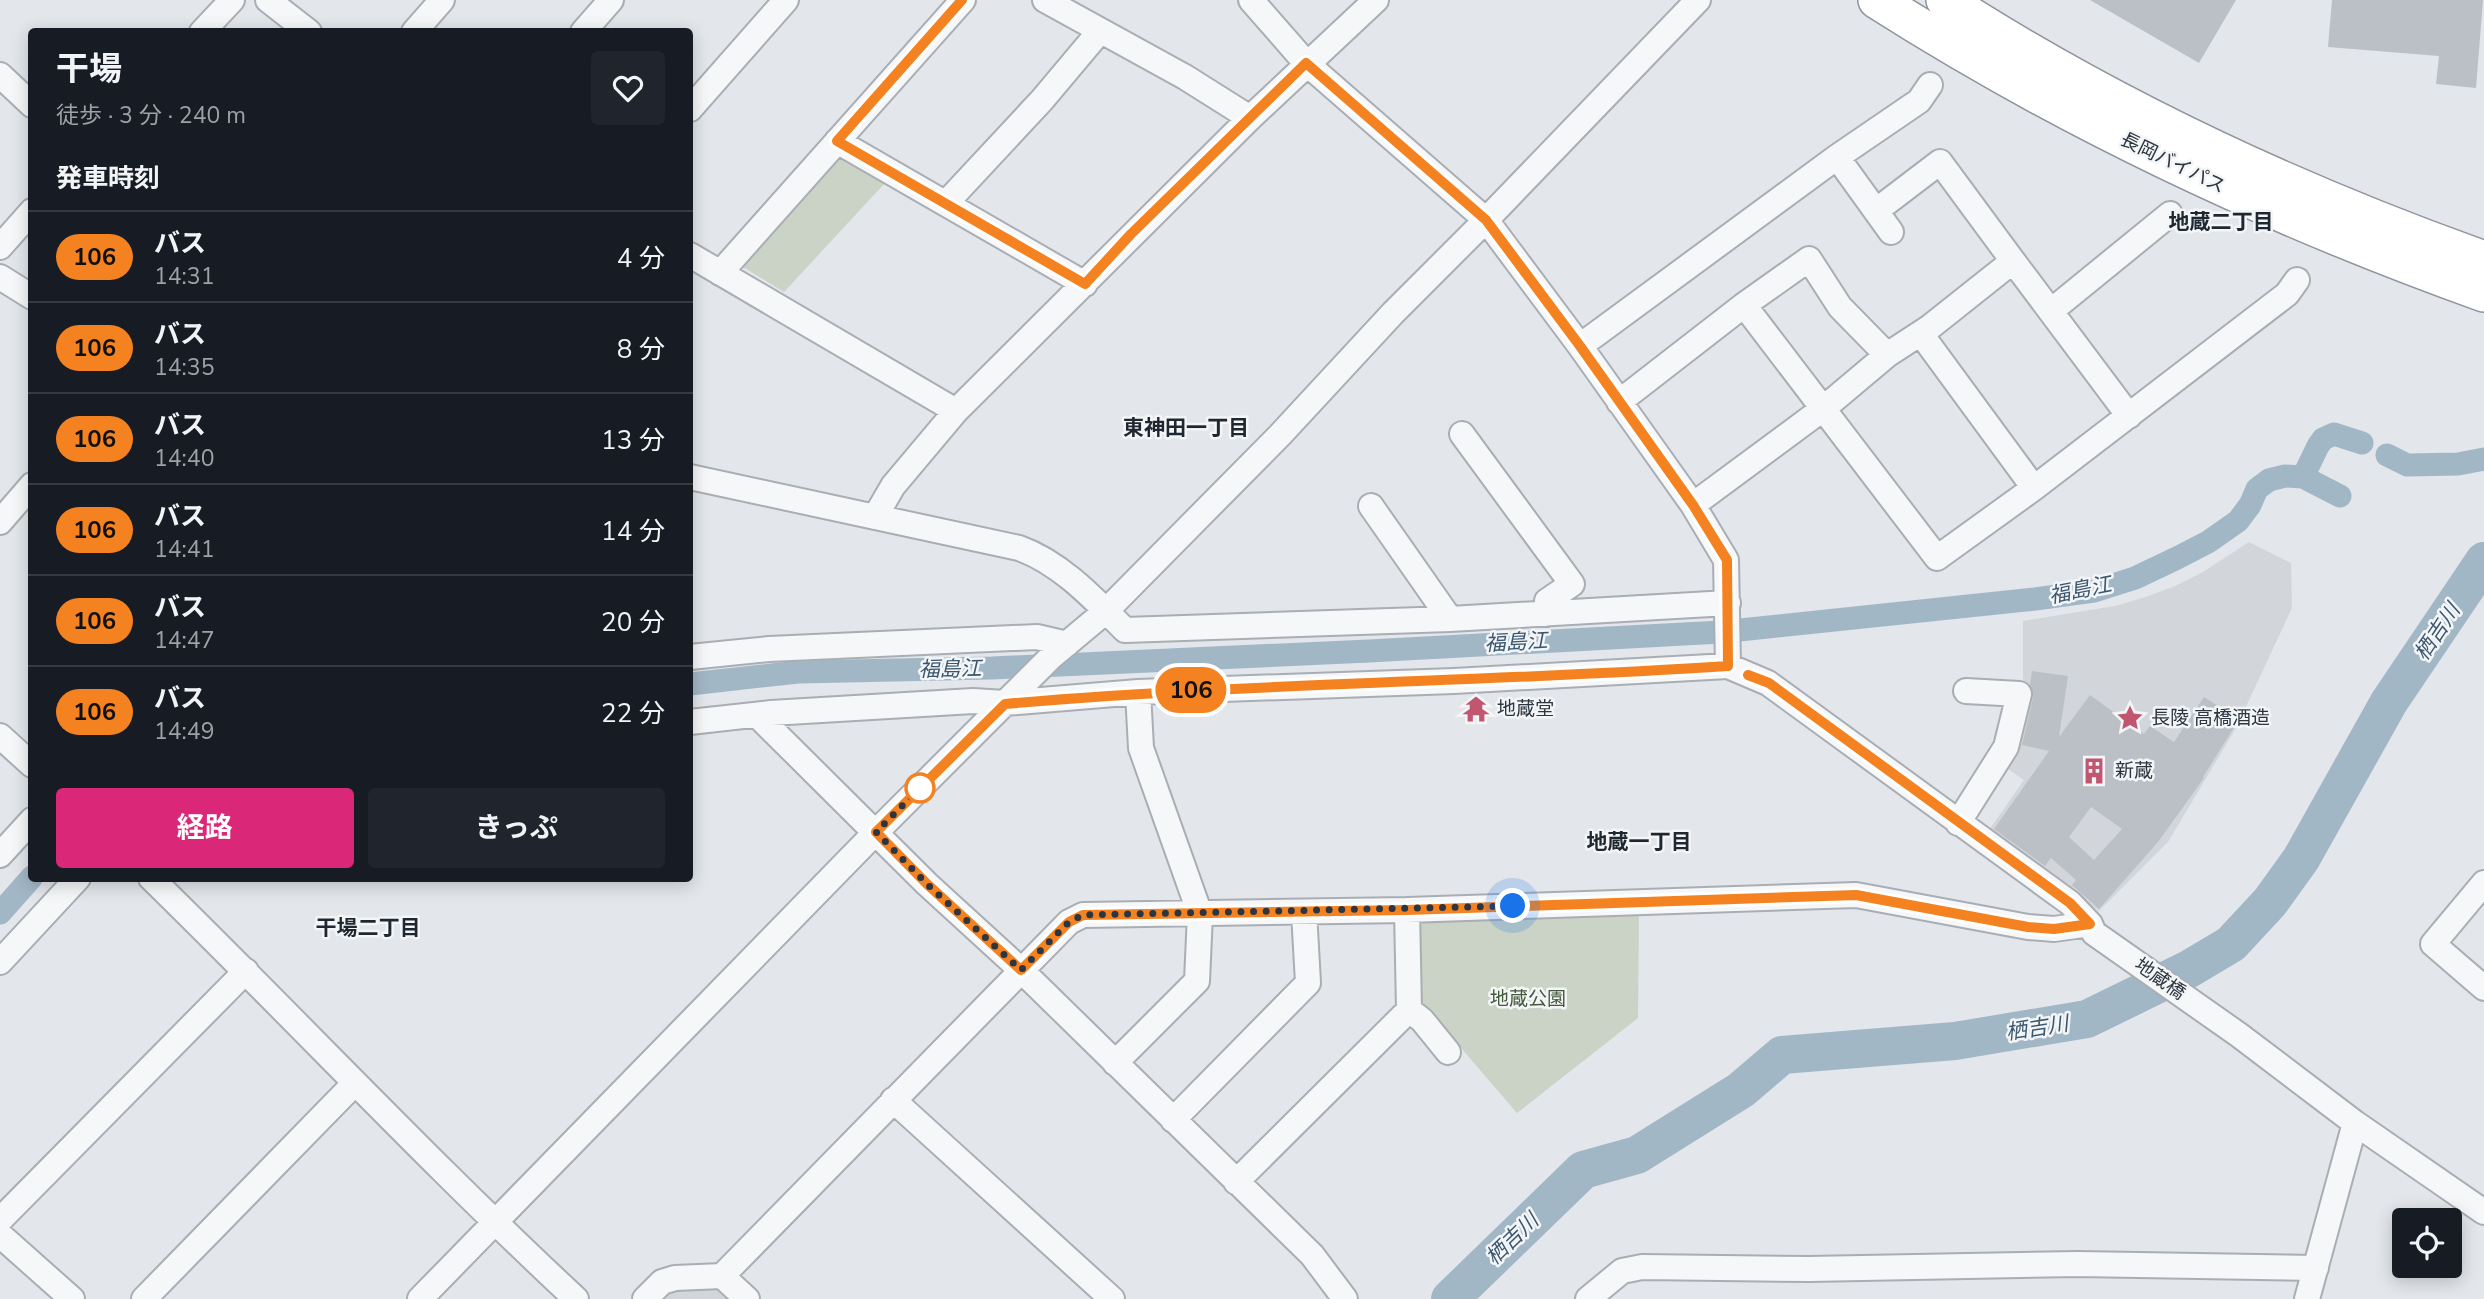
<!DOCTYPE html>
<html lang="ja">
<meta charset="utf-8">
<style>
:root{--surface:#171b24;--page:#20242c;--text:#f1f3f6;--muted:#9ea1a6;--line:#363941;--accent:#db2777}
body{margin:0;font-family:"Nunito Sans","Noto Sans JP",sans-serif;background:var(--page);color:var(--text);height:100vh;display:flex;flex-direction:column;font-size:26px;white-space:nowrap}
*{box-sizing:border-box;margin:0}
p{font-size:23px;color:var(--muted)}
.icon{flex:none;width:38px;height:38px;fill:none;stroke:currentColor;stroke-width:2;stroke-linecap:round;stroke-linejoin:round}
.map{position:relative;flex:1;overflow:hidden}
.sheet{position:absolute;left:28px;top:28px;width:665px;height:854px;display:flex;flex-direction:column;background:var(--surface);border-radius:7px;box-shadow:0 4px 18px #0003}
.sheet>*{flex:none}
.badge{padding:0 14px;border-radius:23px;font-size:24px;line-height:46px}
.fabs{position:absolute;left:2392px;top:1208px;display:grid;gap:14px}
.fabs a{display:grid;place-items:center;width:70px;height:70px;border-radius:7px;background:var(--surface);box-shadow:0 4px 18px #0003;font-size:35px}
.you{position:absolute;width:35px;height:35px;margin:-18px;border:5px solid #fff;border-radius:50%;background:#1a73e8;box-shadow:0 0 0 10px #1a73e833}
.map>.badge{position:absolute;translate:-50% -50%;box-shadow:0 0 0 4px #fff}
h2{padding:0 28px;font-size:26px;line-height:63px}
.round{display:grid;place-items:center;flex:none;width:74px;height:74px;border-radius:7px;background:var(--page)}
.head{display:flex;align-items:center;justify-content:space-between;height:119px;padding:0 28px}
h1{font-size:33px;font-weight:700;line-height:52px}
.button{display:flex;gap:14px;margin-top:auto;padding:14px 28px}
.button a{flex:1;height:80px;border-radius:7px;background:var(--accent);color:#fff;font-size:28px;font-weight:700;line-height:80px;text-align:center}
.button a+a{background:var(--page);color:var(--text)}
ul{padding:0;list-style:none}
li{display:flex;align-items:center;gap:21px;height:91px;padding:0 28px;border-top:2px solid var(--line)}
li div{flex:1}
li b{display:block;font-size:26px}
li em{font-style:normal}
li .badge{min-width:77px;font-weight:700;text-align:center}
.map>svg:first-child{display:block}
.built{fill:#d2d6db}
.green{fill:#cad3c5}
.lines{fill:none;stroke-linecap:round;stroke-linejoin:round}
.canal{stroke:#a2b7c6;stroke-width:23}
.river{stroke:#a2b7c6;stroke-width:38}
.building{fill:#bbc0c6;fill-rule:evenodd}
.minor-casing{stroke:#a9aeb4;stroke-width:28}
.highway-casing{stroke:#8c959f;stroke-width:40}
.minor{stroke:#f6f7f8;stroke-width:24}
.highway{stroke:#fff;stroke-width:37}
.line-casing{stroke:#fff;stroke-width:16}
.line{stroke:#f58220;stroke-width:10}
.walk{stroke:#2d3640;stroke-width:7;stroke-dasharray:0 12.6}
.stop-dot{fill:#fff;stroke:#f58220;stroke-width:3.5}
.labels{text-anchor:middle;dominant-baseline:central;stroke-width:5;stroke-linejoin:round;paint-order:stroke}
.street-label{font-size:19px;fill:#2d3640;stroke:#f3f5f7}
.poi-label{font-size:19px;fill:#2d3640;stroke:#f3f5f7;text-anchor:start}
.park-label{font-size:19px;fill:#445a3c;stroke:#f3f5f7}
.neighbourhood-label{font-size:21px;font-weight:bold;fill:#1f2731;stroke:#f3f5f7}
.water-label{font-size:21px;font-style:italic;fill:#3b5770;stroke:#f3f5f7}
</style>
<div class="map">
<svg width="2484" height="1299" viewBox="0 0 2484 1299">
<rect width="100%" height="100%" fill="#e3e6ea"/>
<!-- built -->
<path class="built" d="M 2249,542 L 2291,563 L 2292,608 L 2236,728 L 2168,842 L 2099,911 L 1987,833 L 2024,780 L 2001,764 L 2026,685 L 2023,682 L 2023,621 L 2115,606 L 2146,597 L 2175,586 L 2203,572 Z
M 684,1289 L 720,1289 L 732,1299 L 657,1299 L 661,1296 Z"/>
<!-- green -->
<path class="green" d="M 839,157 L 884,184 L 784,292 L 743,267 Z
M 1639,914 L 1638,1018 L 1517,1113 L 1419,999 L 1415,927 L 1427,918 Z"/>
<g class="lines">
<!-- canal -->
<path class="canal" d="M 2387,455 L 2407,465 L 2458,464 L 2484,459
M 2303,477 L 2318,446 L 2323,439 L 2334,434 L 2362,443
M 690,684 L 798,672 L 992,668 L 1369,651 L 1721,632 L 2035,599 L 2094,591 L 2135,578 L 2177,558 L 2208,542 L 2238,521 L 2250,505 L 2257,489 L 2269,480 L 2285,476 L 2303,477 L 2340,496
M 0,913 L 32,877"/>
<!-- river -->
<path class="river" d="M 1450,1299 L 1583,1170 L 1637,1155 L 1741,1090 L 1782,1055 L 1955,1041 L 2087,1019 L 2189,969 L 2231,944 L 2270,902 L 2301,859 L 2389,702 L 2484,561"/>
</g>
<!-- building -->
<path class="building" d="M 2090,0 L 2236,0 L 2199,63 Z
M 2332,0 L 2483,0 L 2476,88 L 2436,84 L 2439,56 L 2328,47 Z
M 2032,671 L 2068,676 L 2059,737 L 2090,695 L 2144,734 L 2150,726 L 2174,742 L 2204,697 L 2223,709 L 2219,716 L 2235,726 L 2203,777 L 2204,778 L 2158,842 L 2099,909 L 2072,885 L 2076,880 L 2051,858 L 2045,866 L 1994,829 L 2049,751 L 2022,745 L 2033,698 L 2030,685 ZM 2091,807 L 2122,829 L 2094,860 L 2069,837 Z
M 1466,700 L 1485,700 L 1485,718 L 1467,718 Z"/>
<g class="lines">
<!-- minor casing -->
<g class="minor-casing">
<path id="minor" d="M 268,0 L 309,32
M 1045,0 L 1185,77 L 1250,118
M 1251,0 L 1306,63 L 1486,220 L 1580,346 L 1693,505 L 1726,560 L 1728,666
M 202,32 L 232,0
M 414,32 L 442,0
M 583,32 L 611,0
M 0,75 L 32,105
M 690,109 L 786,0
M 837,141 L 1085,284
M 1837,157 L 1891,232
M 947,202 L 1042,100 L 1100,31
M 1877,210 L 1940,162 L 2013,261
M 0,247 L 32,211
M 690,255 L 956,411
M 720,273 L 963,0
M 0,277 L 32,297
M 1744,305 L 1937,558 L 2034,488 L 2287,294 L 2297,280
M 2051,311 L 2170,214
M 1921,334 L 2034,488
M 1580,346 L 1837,157 L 1919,101 L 1930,85
M 1619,402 L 1744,305 L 1809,259 L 1840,307 L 1887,355
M 1462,434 L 1572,584 L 1547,601 L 1546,614
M 690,477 L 1019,548 C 1061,563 1094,599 1125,630 L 1450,619 L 1728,603
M 1693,505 L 1824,408 L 1887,355 L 1930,327 L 2013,261 L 2129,416
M 1371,506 L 1450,619
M 875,517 L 893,486 L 956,411 L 1250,118 L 1376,0
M 0,522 L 32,485
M 690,657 L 769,649 L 1037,637 L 1067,644
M 757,715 L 927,884 L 1021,970 L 1312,1255 L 1345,1299
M 690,722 L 771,713 L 973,701 L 1005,703 L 1138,692 L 1454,681 L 1728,666 L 1768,683 L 2070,903 L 2090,924 L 2094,933 L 2239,1035 L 2355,1123 L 2484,1212
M 0,736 L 32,765
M 1958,823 L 2006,747 L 2019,694 L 1966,691
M 0,855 L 32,820
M 151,878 C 294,1018 430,1163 576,1299
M 2484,883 L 2433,944 L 2484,988
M 0,962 L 78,878
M 1409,1010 L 1422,1020 L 1448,1052
M 1115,1063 L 1197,981 L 1200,914 L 1141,748 L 1138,692
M 893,1100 L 1112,1299
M 1173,1120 L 1308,983 L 1304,912
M 1236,1182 L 1409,1010 L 1407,910
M 0,1220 L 246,971
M 0,1235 L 72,1299
M 722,1276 L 747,1299
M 144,1299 L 355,1083
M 420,1299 L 876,832 L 1051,657 L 1106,611 L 1188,528 L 1280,435 L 1393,313 L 1486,220 L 1698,0
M 645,1299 L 662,1282 L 675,1278 L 722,1276 L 1069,922 L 1083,915 L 1407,910 L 1856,895 L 2028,927 L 2054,929 L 2090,924
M 1588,1299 L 1622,1271 L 1642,1267 L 1809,1269 L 2078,1264 L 2316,1268
M 2307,1299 L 2355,1123"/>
</g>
<!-- highway casing -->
<g class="highway-casing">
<path id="highway" d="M 1877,0 C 2067,121 2272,217 2484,293
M 1945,0 C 2113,108 2296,193 2484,260"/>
</g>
<!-- minor -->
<use href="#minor" class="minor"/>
<!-- highway -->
<use href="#highway" class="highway"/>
</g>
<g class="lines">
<!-- line casing -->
<g class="line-casing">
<path id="line" d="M 962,0 L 837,141 L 1085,284 L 1131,234 L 1306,63 L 1486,220 L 1580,346 L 1693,505 L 1727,560 L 1728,666 C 1487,682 1245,683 1005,704 L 876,832 L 927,884 L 1021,970 L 1069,922 L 1083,915 L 1407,910 L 1856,895 L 2028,927 L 2054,929 L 2090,924 L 2070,903 L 1769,683 L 1748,675"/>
</g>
<!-- line -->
<use href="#line" class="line"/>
<!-- walk -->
<path class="walk" d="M 920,788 L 876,832 L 927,884 L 1021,970 L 1069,922 L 1083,915 L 1513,906"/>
</g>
<!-- icons -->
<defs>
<g id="temple-bare" transform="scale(2.1)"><path d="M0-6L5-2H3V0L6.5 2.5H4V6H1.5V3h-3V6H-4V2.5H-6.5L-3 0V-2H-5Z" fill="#c15670" stroke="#f3f5f7" stroke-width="2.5" paint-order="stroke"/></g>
<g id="sight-bare" transform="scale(2.1)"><path d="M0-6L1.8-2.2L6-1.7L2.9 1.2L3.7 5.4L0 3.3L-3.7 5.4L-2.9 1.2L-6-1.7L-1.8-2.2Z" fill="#c15670" stroke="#f3f5f7" stroke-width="2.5" paint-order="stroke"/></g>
<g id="building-bare" transform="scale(2.1)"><path d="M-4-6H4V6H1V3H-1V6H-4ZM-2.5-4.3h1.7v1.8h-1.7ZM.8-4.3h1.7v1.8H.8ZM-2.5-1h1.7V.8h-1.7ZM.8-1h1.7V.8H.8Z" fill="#c15670" stroke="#f3f5f7" stroke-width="2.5" paint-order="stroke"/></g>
</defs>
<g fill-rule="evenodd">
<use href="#temple-bare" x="1476" y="709"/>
<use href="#sight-bare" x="2130" y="718"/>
<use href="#building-bare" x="2094" y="771"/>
</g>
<!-- markers -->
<circle class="stop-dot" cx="920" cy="788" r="14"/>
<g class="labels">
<!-- street labels -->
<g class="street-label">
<text transform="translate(2173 163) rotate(26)">長岡バイパス</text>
<text transform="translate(2160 979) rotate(35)">地蔵橋</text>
</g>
<!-- poi labels -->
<g class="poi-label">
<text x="1497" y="709">地蔵堂</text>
<text x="2151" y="718">長陵 高橋酒造</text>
<text x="2115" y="771">新蔵</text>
</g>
<!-- park labels -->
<g class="park-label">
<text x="1528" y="999">地蔵公園</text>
</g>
<!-- neighbourhood labels -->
<g class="neighbourhood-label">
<text x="2221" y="222">地蔵二丁目</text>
<text x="1186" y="428">東神田一丁目</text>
<text x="1639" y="842">地蔵一丁目</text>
<text x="368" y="928">干場二丁目</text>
</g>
<!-- water labels -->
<g class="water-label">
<text transform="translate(2080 590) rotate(-11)">福島江</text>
<text transform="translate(2437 632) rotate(-56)">栖吉川</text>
<text transform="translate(1516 642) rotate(-3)">福島江</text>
<text transform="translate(950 669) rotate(-1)">福島江</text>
<text transform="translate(2037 1028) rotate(-9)">栖吉川</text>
<text transform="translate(1512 1239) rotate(-44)">栖吉川</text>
</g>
</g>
</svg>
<div class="fabs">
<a><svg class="icon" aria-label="locate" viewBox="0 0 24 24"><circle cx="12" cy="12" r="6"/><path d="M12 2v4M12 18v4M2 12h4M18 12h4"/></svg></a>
</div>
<div class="you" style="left:1513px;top:906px"></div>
<b class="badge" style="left:1191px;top:690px;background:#f58220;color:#111">106</b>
<section class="sheet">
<div class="head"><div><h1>干場</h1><p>徒歩 · 3 分 · 240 m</p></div><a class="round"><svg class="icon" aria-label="heart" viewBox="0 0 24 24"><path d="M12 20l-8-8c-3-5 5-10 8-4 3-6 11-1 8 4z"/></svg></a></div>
<h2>発車時刻</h2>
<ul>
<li><span class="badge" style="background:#f58220;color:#111">106</span><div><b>バス</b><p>14:31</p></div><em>4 分</em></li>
<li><span class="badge" style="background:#f58220;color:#111">106</span><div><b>バス</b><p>14:35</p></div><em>8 分</em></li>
<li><span class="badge" style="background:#f58220;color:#111">106</span><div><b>バス</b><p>14:40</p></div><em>13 分</em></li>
<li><span class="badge" style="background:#f58220;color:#111">106</span><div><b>バス</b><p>14:41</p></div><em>14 分</em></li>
<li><span class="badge" style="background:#f58220;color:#111">106</span><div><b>バス</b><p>14:47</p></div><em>20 分</em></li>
<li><span class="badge" style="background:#f58220;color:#111">106</span><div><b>バス</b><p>14:49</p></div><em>22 分</em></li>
</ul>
<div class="button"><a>経路</a><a>きっぷ</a></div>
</section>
</div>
